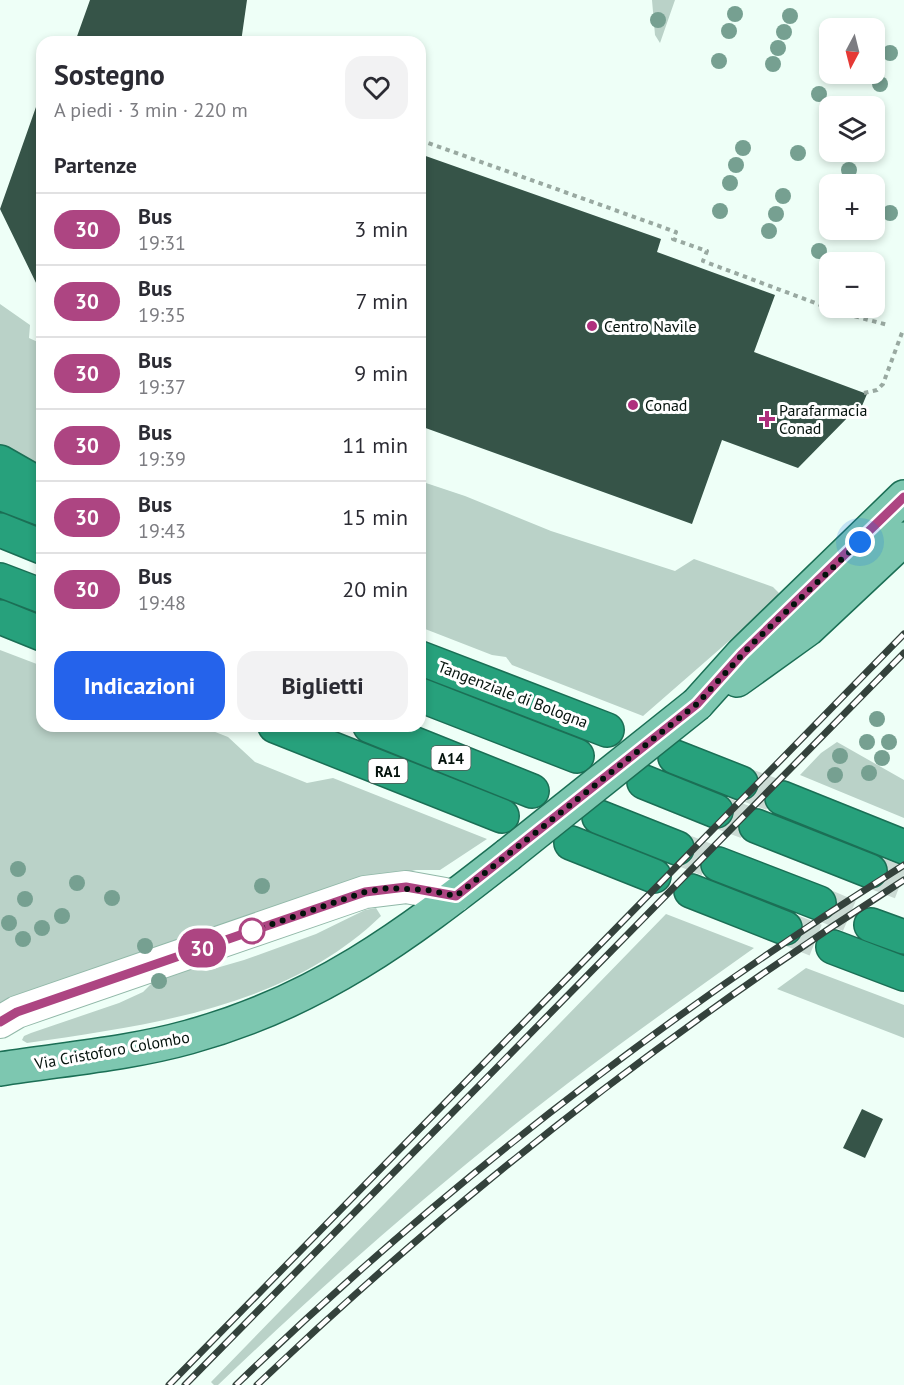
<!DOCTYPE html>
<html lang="it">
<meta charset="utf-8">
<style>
:root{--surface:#fff;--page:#f2f2f3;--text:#2b2b33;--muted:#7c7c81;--line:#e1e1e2;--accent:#2563eb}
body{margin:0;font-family:"PT Sans",sans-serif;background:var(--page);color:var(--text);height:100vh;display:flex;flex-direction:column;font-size:22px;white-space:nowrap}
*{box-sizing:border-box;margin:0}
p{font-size:20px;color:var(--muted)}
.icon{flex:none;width:33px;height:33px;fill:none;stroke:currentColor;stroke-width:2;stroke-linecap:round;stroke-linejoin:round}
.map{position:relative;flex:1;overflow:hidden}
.sheet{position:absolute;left:36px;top:36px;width:390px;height:696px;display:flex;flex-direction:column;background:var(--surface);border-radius:18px;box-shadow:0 3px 9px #0003}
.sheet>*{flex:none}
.badge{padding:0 12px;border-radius:20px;font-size:21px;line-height:39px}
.needle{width:39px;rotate:187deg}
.fabs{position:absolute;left:819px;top:18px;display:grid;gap:12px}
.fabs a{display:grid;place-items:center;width:66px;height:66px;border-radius:12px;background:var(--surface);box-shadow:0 3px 9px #0003;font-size:30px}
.you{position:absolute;width:30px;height:30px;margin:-15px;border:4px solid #fff;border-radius:50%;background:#1a73e8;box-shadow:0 0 0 9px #1a73e833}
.map>.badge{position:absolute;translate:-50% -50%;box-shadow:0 0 0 3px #fff}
h2{padding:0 18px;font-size:22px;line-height:54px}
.round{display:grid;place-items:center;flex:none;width:63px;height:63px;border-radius:18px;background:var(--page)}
.headline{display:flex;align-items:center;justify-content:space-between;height:102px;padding:0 18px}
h1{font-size:28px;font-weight:600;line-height:45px}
.action{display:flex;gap:12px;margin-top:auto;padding:12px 18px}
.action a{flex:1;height:69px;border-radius:18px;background:var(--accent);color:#fff;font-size:24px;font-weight:600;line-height:69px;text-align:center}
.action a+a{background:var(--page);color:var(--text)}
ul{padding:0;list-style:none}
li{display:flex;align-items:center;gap:18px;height:72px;padding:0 18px;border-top:2px solid var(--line)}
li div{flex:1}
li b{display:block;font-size:22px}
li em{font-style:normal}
li .badge{min-width:66px;font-weight:700;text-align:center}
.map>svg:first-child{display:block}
.green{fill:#bad2c8}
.building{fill:#365448}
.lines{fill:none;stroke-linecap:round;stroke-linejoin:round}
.highway-tunnel{stroke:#cbdbd4;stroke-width:33;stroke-dasharray:33 16;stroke-linecap:butt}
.minor-casing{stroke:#91b8a8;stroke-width:34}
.major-casing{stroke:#1b6f55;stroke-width:36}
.highway-casing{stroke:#1b6f55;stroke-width:36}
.path{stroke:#99a9a1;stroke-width:4;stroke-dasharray:4.5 4.5;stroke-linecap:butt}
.minor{stroke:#fff;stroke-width:32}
.major{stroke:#7dc7b0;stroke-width:33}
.highway{stroke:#27a17c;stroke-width:33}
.rail-casing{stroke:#34423c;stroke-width:7}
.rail{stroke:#fff;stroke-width:4.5;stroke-dasharray:14;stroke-linecap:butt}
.major-bridge-casing{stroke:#1b6f55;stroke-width:36;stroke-linecap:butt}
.major-bridge{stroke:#7dc7b0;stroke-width:33}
.tree{fill:#76a091}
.line-casing{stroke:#fff;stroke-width:14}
.line{stroke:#ad4582;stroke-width:9}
.walk{stroke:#04120c;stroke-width:6;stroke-dasharray:0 10.8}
.poi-dot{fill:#af2f7d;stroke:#fff;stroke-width:2}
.stop-dot{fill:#fff;stroke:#ad4582;stroke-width:3}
.labels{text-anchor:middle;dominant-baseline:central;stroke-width:6;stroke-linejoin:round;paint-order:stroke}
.shield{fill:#fff;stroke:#4f5955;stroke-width:1.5}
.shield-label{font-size:15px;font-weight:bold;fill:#04120c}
.poi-label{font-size:16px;fill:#04120c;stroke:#fff;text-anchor:start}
.street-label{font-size:16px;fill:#04120c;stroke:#fff}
</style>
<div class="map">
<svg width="904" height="1385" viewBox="0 0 904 1385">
<rect width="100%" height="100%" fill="#eefff7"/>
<!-- green -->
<path class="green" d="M 652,0 L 675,0 L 660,43 L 655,35 Z
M 0,304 L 30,325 L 29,338 L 42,344 L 42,473 L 0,450 Z
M 420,481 L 465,496 L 551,531 L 675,571 L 694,559 L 773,587 L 779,593 L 776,600 L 643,716 L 512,665 L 506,657 L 492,655 L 420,627 Z
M 0,650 L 42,666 L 42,726 L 200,726 L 228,737 L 255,762 L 307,783 L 333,778 L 487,839 L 440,870 L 416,870 L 376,879 L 25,992 L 0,1006 Z
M 837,742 L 904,780 L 904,818 L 800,775 L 821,753 Z
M 376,908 L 381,916 C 287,1007 151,1025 27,1043 L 22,1040 L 24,1036 L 31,1033 L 119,1003 L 143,992 L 154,981 L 189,967 L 206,971 L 244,960 L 316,934 L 365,910 Z
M 666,914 L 754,948 C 699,987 643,1027 588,1068 C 459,1165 335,1273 218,1385 L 214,1385 L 211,1382 Z
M 806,968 L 904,1005 L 904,1038 L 777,989 Z"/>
<!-- building -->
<path class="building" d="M 90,0 L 247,0 L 241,42 L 75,42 Z
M 42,90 L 42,290 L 39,289 L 0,209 Z
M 420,154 L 661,239 L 657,252 L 775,295 L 754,352 L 867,394 L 859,413 L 854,411 L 798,468 L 722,440 L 692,524 L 420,426 Z
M 862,1109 L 883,1119 L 865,1158 L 843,1148 Z"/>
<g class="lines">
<!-- highway-tunnel -->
<path class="highway-tunnel" d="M 741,783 L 782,798
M 716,811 L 756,826
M 677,848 L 718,864
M 870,871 L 904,884
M 819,903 L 871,925
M 785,928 L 833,947"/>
<!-- minor casing -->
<g class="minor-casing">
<path id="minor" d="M 0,1022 L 17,1012 L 365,892 L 406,887 L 456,896"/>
</g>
<!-- major casing -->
<g class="major-casing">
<path id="major" d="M 737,680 L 808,629 L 904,539
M 697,704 L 742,654 L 904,497
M 0,1069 C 63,1059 128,1054 189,1037 C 317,1002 405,936 508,855"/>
</g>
<!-- highway casing -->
<g class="highway-casing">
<path id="highway" d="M 0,462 L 42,486
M 0,493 L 42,509
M 0,530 L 42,547
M 0,580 L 42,596
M 0,617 L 42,634
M 420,658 L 607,730
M 420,695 L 577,756
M 275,726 L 502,816
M 370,726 L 532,791
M 675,757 L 741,783
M 644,782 L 716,811
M 782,798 L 904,847
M 599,817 L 677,848
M 756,826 L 870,871
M 571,843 L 654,876
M 718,864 L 819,903
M 691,891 L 785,928
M 871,925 L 904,937
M 833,947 L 904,974"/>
</g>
<!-- path -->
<path class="path" d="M 420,140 L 676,232 L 673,239 L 707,251 L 703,261 L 834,310
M 846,314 L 888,325
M 864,393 L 877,390 L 883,384 L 903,330"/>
<!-- minor -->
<use href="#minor" class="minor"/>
<!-- major -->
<use href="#major" class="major"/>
<!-- highway -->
<use href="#highway" class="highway"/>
<!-- rail casing -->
<g class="rail-casing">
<path id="rail" d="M 169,1385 L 904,634
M 185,1385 L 904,653
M 236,1385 C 439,1189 665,1015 904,865
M 257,1385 C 455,1196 673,1027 904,880"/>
</g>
<!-- rail -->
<use href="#rail" class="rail"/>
<!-- major-bridge casing -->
<g class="major-bridge-casing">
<path id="major-bridge" d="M 508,855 L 697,704"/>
</g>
<!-- major-bridge -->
<use href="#major-bridge" class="major-bridge"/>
</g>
<!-- trees -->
<g class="tree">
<circle cx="735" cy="14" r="8"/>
<circle cx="790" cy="16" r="8"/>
<circle cx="658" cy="20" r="8"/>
<circle cx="729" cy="31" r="8"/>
<circle cx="784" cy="32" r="8"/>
<circle cx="778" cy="48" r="8"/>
<circle cx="890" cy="53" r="8"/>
<circle cx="719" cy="61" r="8"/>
<circle cx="773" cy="64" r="8"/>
<circle cx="880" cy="84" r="8"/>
<circle cx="819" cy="94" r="8"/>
<circle cx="743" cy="148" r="8"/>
<circle cx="798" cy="153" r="8"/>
<circle cx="736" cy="165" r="8"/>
<circle cx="849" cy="170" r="8"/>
<circle cx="730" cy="183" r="8"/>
<circle cx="783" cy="196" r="8"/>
<circle cx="720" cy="211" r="8"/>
<circle cx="890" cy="213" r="8"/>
<circle cx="776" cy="214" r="8"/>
<circle cx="769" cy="231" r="8"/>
<circle cx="819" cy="251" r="8"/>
<circle cx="877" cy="719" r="8"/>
<circle cx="867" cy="742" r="8"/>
<circle cx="889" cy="742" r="8"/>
<circle cx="840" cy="756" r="8"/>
<circle cx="882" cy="758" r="8"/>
<circle cx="869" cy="773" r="8"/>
<circle cx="835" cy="775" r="8"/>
<circle cx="18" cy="869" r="8"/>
<circle cx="77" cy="883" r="8"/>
<circle cx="262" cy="886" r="8"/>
<circle cx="112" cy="898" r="8"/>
<circle cx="25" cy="899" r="8"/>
<circle cx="62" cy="916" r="8"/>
<circle cx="9" cy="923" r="8"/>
<circle cx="42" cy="928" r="8"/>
<circle cx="23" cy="939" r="8"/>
<circle cx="145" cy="946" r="8"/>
<circle cx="159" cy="981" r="8"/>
</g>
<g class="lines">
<!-- line casing -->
<g class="line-casing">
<path id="line" d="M 0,1022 L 17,1012 L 365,892 L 406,887 L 456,896 L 697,704 L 742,654 L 904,497"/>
</g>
<!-- line -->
<use href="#line" class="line"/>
<!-- walk -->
<path class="walk" d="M 252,931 L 365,892 L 388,888 L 427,890 L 456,896 L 697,704 L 752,644 L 860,542"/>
</g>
<!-- markers -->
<g class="poi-dot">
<circle cx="592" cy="326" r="6"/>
<circle cx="633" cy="405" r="6"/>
<path d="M764 410h6v6h6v6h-6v6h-6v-6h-6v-6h6z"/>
</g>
<circle class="stop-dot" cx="252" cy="931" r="12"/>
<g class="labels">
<!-- shield labels -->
<g class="shield">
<rect x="431.5" y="746" width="39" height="24" rx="4.5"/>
<rect x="368.5" y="759" width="39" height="24" rx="4.5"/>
</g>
<g class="shield-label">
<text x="451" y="758">A14</text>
<text x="388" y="771">RA1</text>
</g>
<!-- poi labels -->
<g class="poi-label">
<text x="604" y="326">Centro Navile</text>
<text x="645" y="405">Conad</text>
<text x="779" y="410">Parafarmacia<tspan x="779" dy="18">Conad</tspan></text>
</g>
<!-- street labels -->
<g class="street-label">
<text transform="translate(513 694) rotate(21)">Tangenziale di Bologna</text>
<text transform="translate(112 1050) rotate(-10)">Via Cristoforo Colombo</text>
</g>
</g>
</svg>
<div class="fabs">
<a><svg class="needle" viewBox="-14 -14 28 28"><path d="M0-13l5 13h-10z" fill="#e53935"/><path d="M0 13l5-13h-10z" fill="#7c7c81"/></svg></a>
<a><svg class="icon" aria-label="layers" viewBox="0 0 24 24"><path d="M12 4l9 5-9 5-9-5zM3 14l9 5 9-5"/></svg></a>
<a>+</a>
<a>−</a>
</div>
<div class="you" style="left:860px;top:542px"></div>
<b class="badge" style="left:202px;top:948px;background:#ad4582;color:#fff">30</b>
<section class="sheet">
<div class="headline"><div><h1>Sostegno</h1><p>A piedi · 3 min · 220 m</p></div><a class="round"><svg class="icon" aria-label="heart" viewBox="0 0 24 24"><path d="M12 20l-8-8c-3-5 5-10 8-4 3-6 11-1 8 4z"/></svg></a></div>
<h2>Partenze</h2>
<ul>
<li><span class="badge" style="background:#ad4582;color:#fff">30</span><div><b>Bus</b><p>19:31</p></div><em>3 min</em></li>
<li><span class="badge" style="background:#ad4582;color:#fff">30</span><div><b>Bus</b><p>19:35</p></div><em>7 min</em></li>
<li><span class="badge" style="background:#ad4582;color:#fff">30</span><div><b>Bus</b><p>19:37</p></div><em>9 min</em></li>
<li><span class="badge" style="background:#ad4582;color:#fff">30</span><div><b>Bus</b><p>19:39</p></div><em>11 min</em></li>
<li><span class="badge" style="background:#ad4582;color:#fff">30</span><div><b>Bus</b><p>19:43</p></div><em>15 min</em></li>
<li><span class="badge" style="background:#ad4582;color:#fff">30</span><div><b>Bus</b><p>19:48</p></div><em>20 min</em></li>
</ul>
<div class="action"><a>Indicazioni</a><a>Biglietti</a></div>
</section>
</div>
